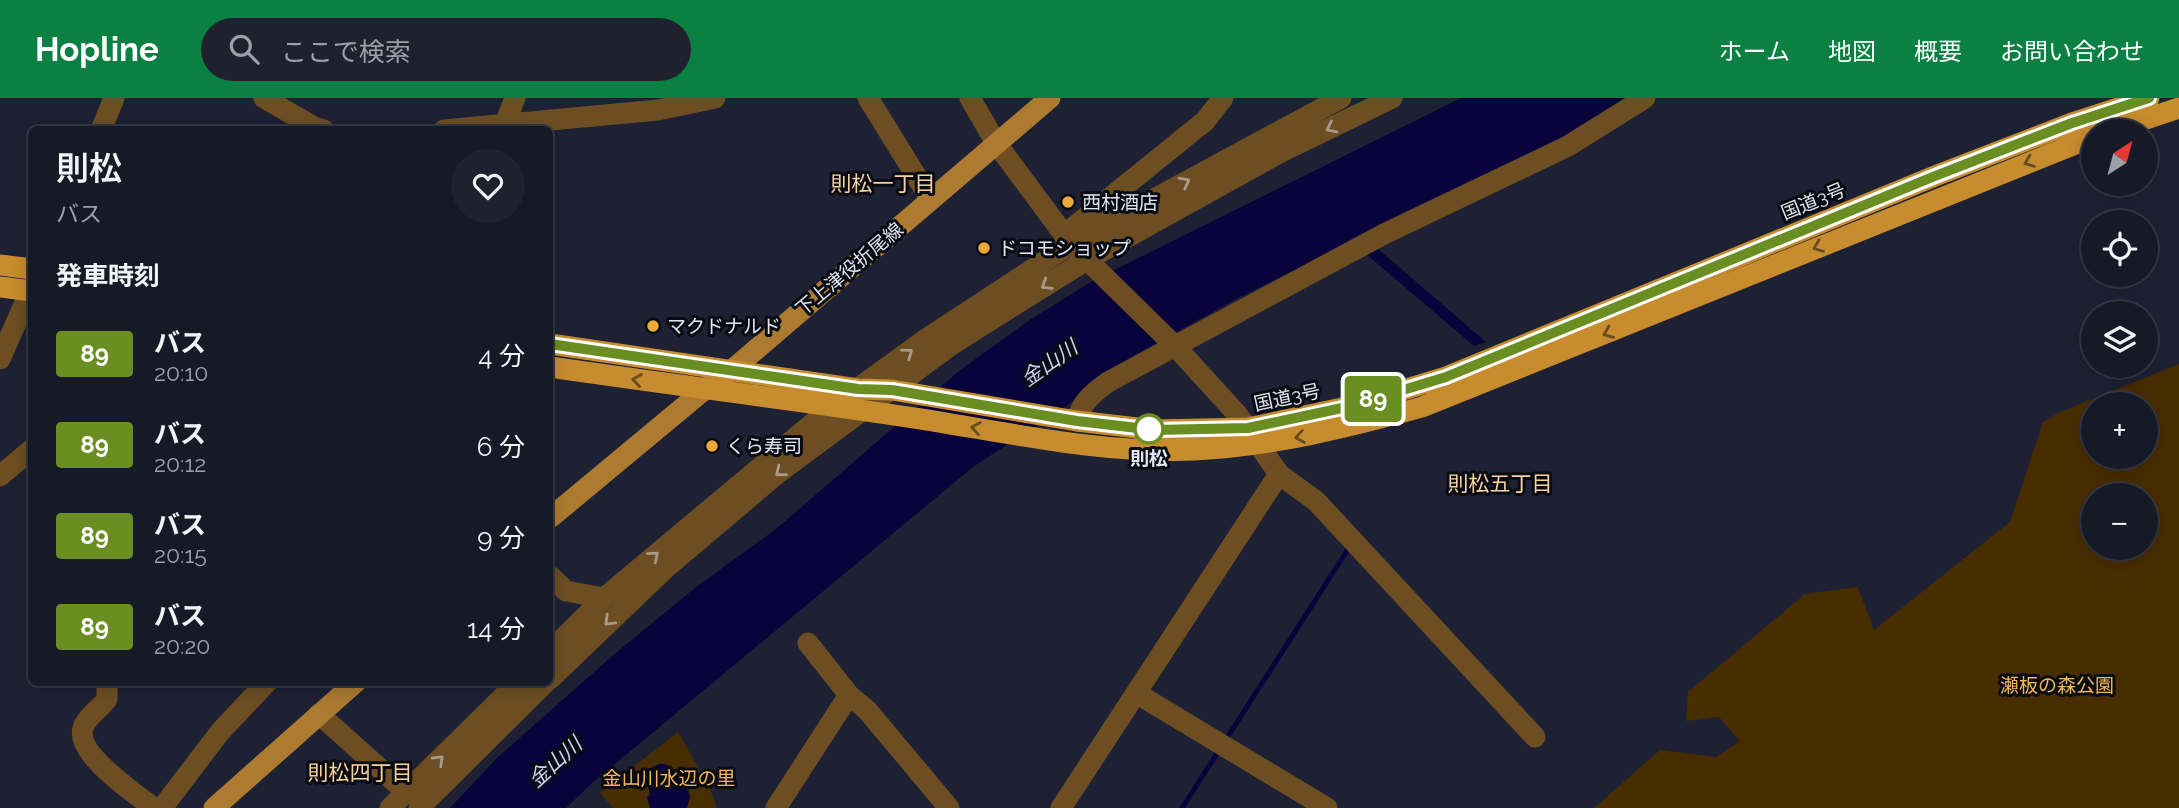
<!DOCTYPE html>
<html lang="ja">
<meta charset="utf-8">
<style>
:root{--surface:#161926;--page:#1f222e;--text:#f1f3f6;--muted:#9ea0a7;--line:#353843;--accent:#0b8043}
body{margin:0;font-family:Raleway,"Noto Sans JP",sans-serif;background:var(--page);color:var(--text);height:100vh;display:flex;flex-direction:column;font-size:26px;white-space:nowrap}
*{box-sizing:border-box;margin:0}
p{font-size:23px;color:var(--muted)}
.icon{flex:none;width:38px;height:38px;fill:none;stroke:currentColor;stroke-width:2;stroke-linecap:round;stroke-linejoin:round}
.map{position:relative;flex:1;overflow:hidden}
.details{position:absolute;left:28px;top:28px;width:525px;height:560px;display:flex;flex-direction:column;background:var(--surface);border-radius:10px;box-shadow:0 4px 18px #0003,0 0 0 2px var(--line)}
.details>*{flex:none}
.badge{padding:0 14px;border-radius:5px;font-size:24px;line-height:46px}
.needle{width:46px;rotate:36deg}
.fabs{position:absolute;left:2081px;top:21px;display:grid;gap:14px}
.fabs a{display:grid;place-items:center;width:77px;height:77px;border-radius:50%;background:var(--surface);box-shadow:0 4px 18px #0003,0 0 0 2px var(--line);font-size:35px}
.map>.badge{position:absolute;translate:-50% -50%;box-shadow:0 0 0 4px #fff}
h2{padding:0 28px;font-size:26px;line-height:63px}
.round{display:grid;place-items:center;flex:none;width:74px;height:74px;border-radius:37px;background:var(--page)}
.headline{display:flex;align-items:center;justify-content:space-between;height:119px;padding:0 28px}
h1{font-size:33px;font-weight:600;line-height:52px}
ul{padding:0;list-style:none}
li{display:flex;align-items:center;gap:21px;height:91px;padding:0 28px}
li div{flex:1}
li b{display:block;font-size:26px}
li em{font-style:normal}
li .badge{min-width:77px;font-weight:700;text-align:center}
header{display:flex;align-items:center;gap:42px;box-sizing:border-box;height:98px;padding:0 35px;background:var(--accent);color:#fff}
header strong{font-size:33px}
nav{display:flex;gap:38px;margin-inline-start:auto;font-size:24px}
.search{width:490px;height:63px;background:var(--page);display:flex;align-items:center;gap:18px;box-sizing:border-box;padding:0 24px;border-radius:38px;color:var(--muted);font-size:26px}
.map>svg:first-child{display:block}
.green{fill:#482d00;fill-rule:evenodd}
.water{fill:#08043b}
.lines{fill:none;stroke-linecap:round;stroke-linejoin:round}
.stream{stroke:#08043b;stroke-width:5}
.river{stroke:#08043b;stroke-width:30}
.minor{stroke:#6c4e22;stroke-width:21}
.major{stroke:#ac7b30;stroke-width:21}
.highway{stroke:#c78c2e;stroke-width:21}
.oneway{stroke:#a79a8a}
.oneway2{stroke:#684c20}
.line-casing{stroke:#fff;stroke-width:16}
.line{stroke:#6b8e23;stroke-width:10}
.poi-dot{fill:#eda83b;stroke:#090b13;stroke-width:2.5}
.stop-dot{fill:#fff;stroke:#6b8e23;stroke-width:3.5}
.labels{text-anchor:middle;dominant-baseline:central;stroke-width:6;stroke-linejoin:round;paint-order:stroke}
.street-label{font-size:19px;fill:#e2e5f2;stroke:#090b13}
.poi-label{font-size:19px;fill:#e2e5f2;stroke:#090b13;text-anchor:start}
.stop-label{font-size:19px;font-weight:bold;fill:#e2e5f2;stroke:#090b13}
.park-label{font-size:19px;fill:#f4b65a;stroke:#090b13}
.neighbourhood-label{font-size:21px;fill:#f9d39e;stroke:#090b13}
.water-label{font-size:21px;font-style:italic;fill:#c8d2f7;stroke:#090b13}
</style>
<header>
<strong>Hopline</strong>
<div class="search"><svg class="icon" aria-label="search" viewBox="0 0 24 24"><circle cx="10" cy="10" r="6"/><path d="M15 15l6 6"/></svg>ここで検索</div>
<nav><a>ホーム</a><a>地図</a><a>概要</a><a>お問い合わせ</a></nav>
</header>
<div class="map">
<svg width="2179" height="710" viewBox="0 0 2179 710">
<rect width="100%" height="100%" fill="#1d2133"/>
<!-- green -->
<path class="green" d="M 2179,266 L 2179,710 L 1594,710 L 1660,652 L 1716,659 L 1740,643 L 1719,619 L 1686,623 L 1688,594 L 1805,496 L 1858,489 L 1874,532 L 2010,424 L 2043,324 L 2060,314 ZM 2093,306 L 2146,306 L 2146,359 L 2093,359 ZM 2093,397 L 2146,397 L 2146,450 L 2093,450 Z
M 678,634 L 709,688 L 717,710 L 613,710 L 600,695 Z"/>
<!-- water -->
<path class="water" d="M 1461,0 L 1627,0 L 1583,29 L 1236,201 L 1135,257 L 1088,289 L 1068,307 L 973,369 L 592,685 L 566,710 L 450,710 L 497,660 L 611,559 L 696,489 L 776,431 L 959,273 L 1028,223 L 1094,182 Z
M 1377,150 L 1486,244 L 1474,248 L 1366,156 Z
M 683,668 L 690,699 L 687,710 L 650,710 L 647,699 Z"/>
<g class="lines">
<!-- stream -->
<path class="stream" d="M 1225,643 L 1350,448
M 1182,710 L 1220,651"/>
<!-- river -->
<path class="river" d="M 662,681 L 668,710"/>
<!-- minor -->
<path class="minor" d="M 264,0 L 314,29 L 324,32
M 868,0 L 931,102
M 970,0 L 996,45 L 1071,146 L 1175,248 L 1237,316 L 1279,376 L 1316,403 L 1535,639
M 508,18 L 515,0
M 101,32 L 114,0
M 444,32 L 658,12 L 715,0
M 1064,137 L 1205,23 L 1223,0
M 0,261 L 32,189
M 1077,323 C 1081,304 1093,295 1108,284 L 1384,136 L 1568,48 L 1645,0
M 0,378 L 32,351
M 550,478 L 566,493 L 604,500
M 808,545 L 849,597 L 867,612 L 949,710
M 550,553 L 604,500 L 831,310 L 926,241 L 1071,146 L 1341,0
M 550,581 L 667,469 L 778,375 L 951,247 L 1088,161 L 1281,54 L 1392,0
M 107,588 L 107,601 C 101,610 86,619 83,630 C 75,656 136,696 154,710
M 1136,595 L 1327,710
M 319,616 L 406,694
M 162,710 L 220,634 L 267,584
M 390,710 L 518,584
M 419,710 L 546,584
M 776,710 L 849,597
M 1061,710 L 1279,376"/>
<!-- major -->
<path class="major" d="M 550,420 L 704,292 L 732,272 L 1050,0
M 214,710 L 356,584"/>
<!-- highway -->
<path class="highway" d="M 2110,33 L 2179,10
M 0,167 L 32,171
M 0,189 L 32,193
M 550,246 L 858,291 L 892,292 L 1077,323 L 1155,332 L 1248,330 L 1347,309 L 1446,279 L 1935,78 L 2072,25 L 2149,0
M 550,269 C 673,287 797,302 921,321 C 1009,335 1104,356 1194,352 C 1272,348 1346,330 1422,309 L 2093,39"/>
</g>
<!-- one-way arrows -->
<defs><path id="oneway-chevron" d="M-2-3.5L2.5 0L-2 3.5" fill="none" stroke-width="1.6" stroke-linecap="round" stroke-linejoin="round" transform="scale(1.75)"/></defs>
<g class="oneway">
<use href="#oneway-chevron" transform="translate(1331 30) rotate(154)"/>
<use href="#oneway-chevron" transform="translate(1185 84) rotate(-28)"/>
<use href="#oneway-chevron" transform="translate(1046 187) rotate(148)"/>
<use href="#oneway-chevron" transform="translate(908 255) rotate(-36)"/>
<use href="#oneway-chevron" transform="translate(780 374) rotate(141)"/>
<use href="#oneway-chevron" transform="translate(654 458) rotate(-40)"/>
<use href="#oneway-chevron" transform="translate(609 523) rotate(136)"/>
<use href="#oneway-chevron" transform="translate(439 662) rotate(-44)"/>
</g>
<g class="oneway2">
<use href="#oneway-chevron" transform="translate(2029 64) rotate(158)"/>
<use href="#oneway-chevron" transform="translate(1818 149) rotate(158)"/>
<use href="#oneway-chevron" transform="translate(1608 235) rotate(158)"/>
<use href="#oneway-chevron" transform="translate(637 282) rotate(-172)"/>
<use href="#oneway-chevron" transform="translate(976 330) rotate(-171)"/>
<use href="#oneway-chevron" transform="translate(1300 339) rotate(170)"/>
</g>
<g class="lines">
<!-- line casing -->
<g class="line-casing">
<path id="line" d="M 550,246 L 858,291 L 892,292 L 1077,323 L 1155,332 L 1248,330 L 1347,309 L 1446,279 L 1935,78 L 2072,25 L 2149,0"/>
</g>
<!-- line -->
<use href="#line" class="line"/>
</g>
<!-- markers -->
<g class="poi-dot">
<circle cx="1068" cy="104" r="7"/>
<circle cx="984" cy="150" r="7"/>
<circle cx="653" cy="228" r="7"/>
<circle cx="712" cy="348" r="7"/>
</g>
<circle class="stop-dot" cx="1149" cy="331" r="14"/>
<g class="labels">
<!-- street labels -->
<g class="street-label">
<text transform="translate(1813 103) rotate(-22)">国道3号</text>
<text transform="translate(849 171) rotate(-40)">下上津役折尾線</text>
<text transform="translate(1287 299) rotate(-12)">国道3号</text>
</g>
<!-- poi labels -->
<g class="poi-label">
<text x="1082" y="104">西村酒店</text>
<text x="998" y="150">ドコモショップ</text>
<text x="667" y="228">マクドナルド</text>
<text x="726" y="348">くら寿司</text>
</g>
<!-- stop labels -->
<g class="stop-label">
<text x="1149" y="360">則松</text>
</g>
<!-- park labels -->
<g class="park-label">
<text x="2057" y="587">瀬板の森公園</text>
<text x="669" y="680">金山川水辺の里</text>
</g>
<!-- neighbourhood labels -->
<g class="neighbourhood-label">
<text x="883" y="85">則松一丁目</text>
<text x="1500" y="385">則松五丁目</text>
<text x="360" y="674">則松四丁目</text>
</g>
<!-- water labels -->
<g class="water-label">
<text transform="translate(1049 265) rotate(-35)">金山川</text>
<text transform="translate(555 664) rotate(-42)">金山川</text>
</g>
</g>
</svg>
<div class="fabs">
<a><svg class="needle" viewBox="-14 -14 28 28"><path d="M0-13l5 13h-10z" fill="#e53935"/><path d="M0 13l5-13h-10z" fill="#9ea0a7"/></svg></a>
<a><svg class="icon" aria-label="locate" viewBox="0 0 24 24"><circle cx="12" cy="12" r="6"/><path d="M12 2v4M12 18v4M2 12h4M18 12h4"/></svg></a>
<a><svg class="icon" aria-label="layers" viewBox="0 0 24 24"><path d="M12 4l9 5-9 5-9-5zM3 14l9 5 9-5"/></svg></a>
<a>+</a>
<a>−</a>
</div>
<b class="badge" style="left:1373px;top:301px;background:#6b8e23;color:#fff">89</b>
<section class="details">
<div class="headline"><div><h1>則松</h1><p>バス</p></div><a class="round"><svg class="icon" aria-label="heart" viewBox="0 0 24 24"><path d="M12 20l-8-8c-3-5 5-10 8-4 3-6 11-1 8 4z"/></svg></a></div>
<h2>発車時刻</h2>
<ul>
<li><span class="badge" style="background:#6b8e23;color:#fff">89</span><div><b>バス</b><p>20:10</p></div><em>4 分</em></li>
<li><span class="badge" style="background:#6b8e23;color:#fff">89</span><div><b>バス</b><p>20:12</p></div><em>6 分</em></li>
<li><span class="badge" style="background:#6b8e23;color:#fff">89</span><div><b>バス</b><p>20:15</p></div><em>9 分</em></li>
<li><span class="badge" style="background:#6b8e23;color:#fff">89</span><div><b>バス</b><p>20:20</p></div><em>14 分</em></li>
</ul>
</section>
</div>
